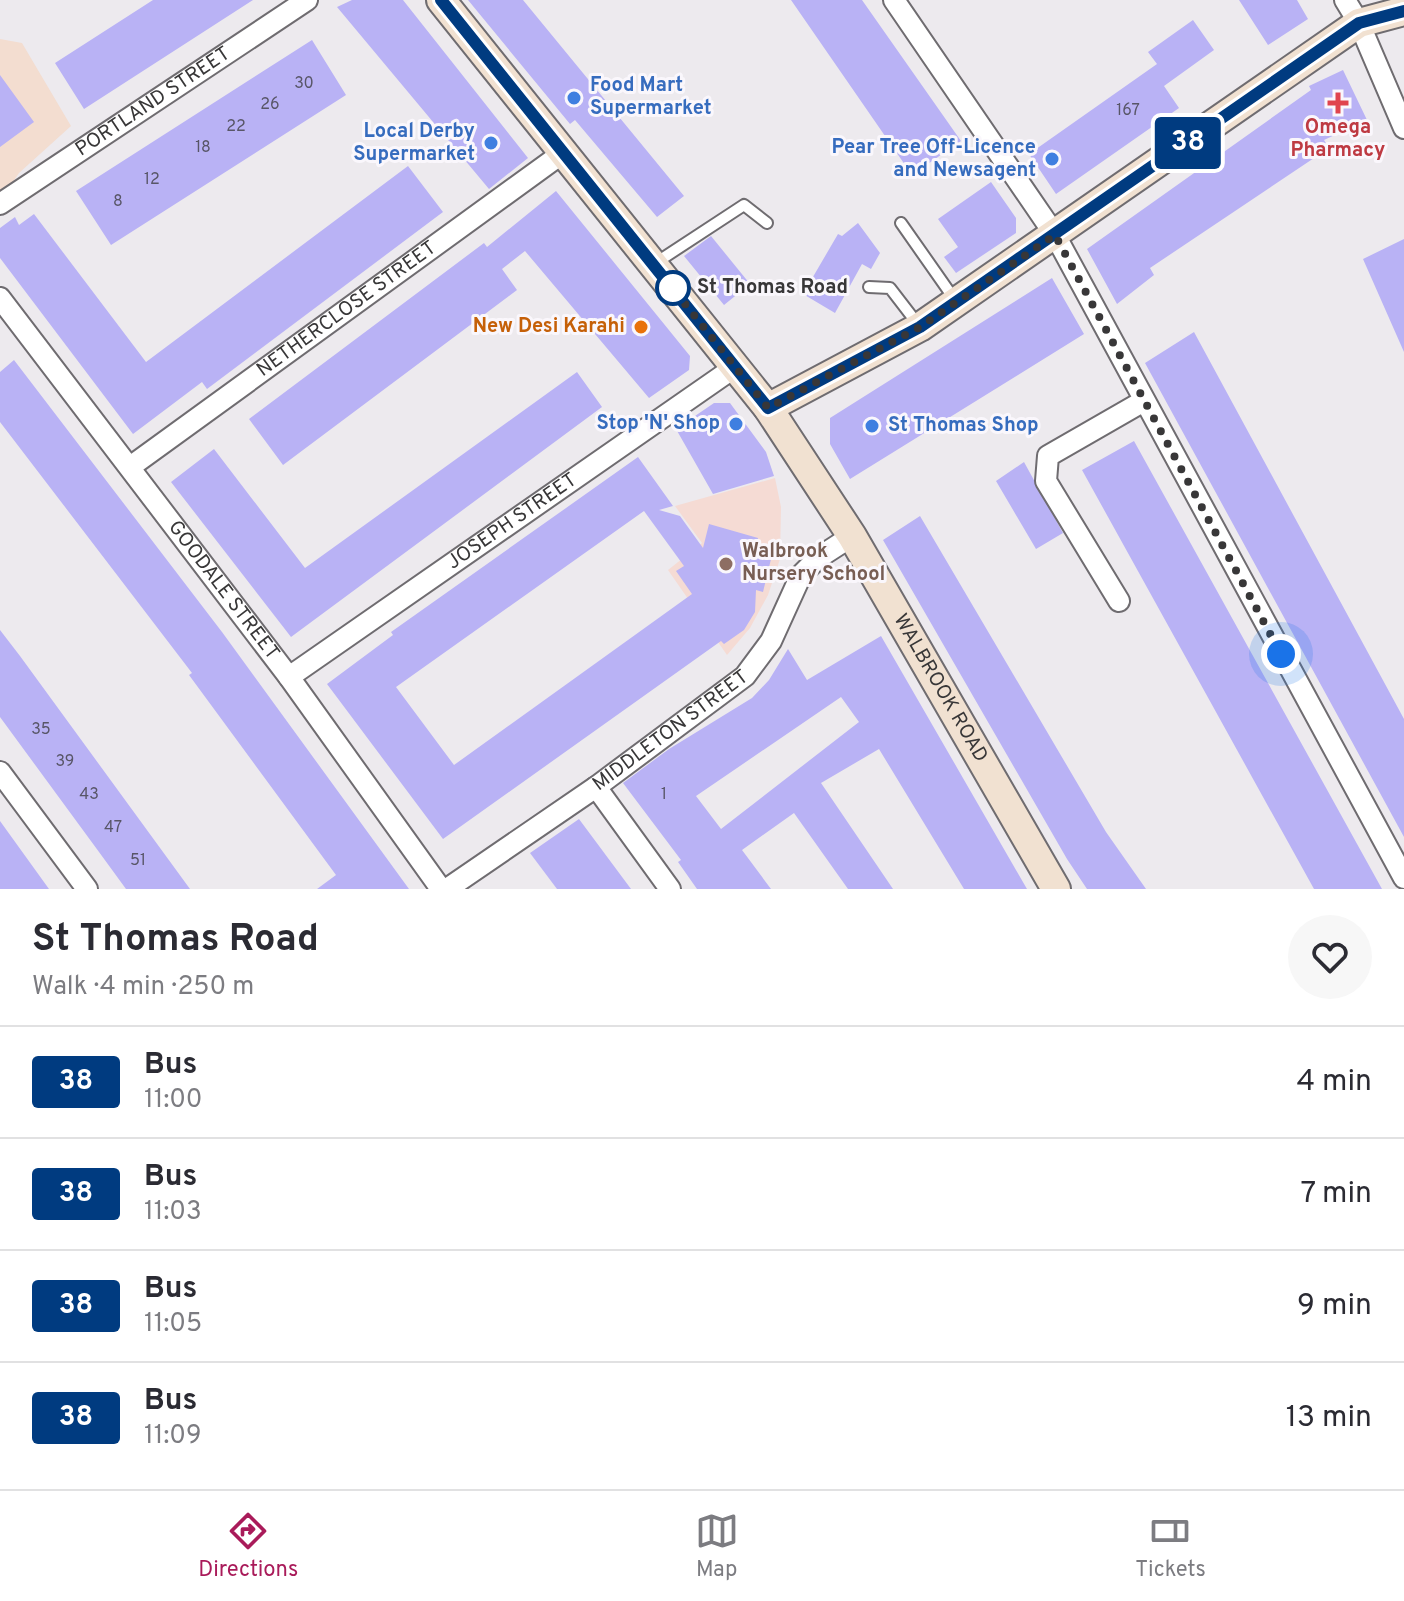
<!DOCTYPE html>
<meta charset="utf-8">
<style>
:root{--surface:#fff;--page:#f7f7f7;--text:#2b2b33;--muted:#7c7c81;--line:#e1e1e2;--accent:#a91b5a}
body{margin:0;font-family:Overpass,sans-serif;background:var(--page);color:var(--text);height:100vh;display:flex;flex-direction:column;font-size:30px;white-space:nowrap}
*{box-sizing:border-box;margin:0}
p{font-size:26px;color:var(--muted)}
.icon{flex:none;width:44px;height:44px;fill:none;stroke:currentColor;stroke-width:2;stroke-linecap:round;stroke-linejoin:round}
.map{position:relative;height:889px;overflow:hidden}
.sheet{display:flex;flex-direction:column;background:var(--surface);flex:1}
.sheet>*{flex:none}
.badge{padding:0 16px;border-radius:6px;font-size:28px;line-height:52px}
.you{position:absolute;width:40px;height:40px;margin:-20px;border:6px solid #fff;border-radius:50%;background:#1a73e8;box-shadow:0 0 0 12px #1a73e833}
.map>.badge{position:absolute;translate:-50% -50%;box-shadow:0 0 0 4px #fff}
.round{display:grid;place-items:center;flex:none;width:84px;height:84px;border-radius:42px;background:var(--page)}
.overview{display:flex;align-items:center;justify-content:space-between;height:136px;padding:0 32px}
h1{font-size:38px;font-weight:700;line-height:60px}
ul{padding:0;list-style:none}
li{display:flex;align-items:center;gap:24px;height:112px;padding:0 32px;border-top:2px solid var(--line)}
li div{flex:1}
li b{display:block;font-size:30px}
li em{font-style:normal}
li .badge{min-width:88px;font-weight:700;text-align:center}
.tab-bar{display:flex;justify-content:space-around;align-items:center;height:112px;border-top:2px solid var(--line);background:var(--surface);font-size:22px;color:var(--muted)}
.tab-bar a{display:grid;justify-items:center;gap:4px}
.tab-bar .current{color:var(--accent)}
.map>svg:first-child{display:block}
.commercial{fill:#f3ddd0}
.education{fill:#f5dbd4}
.building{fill:#b9b2f5;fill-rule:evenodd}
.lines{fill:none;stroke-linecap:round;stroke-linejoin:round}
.lane-casing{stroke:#6f6c70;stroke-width:14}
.street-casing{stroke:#6f6c70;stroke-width:24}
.secondary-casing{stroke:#6f6c70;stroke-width:32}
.lane{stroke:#fff;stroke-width:10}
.street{stroke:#fff;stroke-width:20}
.secondary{stroke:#f1e1d1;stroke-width:28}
.line-casing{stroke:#fff;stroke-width:18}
.line{stroke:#003b80;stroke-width:12}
.walk{stroke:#383738;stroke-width:8;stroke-dasharray:0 14.4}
.shop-dot{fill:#3f7fe0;stroke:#faf7fc;stroke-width:3}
.health-dot{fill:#e0444e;stroke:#faf7fc;stroke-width:3}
.stop-dot{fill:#fff;stroke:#003b80;stroke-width:4}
.food-dot{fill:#e8710a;stroke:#faf7fc;stroke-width:3}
.education-dot{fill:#8d6e63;stroke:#faf7fc;stroke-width:3}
.labels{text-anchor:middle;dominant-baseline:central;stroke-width:6;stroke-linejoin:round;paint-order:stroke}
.number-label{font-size:16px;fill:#585667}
.shop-label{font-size:20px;font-weight:bold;fill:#366cbe;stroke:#faf7fc;text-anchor:end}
.street-label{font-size:20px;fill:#383738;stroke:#faf7fc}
.health-label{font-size:20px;font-weight:bold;fill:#be3a42;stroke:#faf7fc}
.stop-label{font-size:20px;font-weight:bold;fill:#383738;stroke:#faf7fc;text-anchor:start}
.food-label{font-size:20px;font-weight:bold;fill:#c56008;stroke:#faf7fc;text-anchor:end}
.education-label{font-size:20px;font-weight:bold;fill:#785e54;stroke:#faf7fc;text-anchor:start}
</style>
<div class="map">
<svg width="1404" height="889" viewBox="0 0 1404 889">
<rect width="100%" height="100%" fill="#edeaee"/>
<!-- commercial -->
<path class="commercial" d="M 0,39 L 22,43 L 71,126 L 19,173 L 0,201 Z"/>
<!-- education -->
<path class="education" d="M 775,478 L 781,507 L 780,559 L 768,595 L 750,628 L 727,655 L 668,570 L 702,543 L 675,506 Z"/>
<!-- building -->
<path class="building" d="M 153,0 L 253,0 L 84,109 L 55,63 Z
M 352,0 L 403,0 L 528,158 L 489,189 L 337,7 Z
M 468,0 L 523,0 L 684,196 L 657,217 L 575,120 L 570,124 Z
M 791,0 L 862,0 L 961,141 L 912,175 Z
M 1239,0 L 1297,0 L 1308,19 L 1268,45 Z
M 1193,20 L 1214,50 L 1164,86 L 1179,108 L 1056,194 L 1029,154 L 1157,64 L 1148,52 Z
M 312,40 L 346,95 L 111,245 L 76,191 Z
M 1343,70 L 1367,120 L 1324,140 L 1329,148 L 1150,268 L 1154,275 L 1117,304 L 1087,249 L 1311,90 L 1309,86 Z
M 0,75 L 34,122 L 0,147 Z
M 408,166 L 443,212 L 207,389 L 202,382 L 133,434 L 0,258 L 0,228 L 15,217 L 19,225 L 34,214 L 146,362 Z
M 991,182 L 1016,218 L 1016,233 L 956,273 L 944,257 L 958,247 L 938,219 Z
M 556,191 L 690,356 L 689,370 L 649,398 L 525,251 L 502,269 L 517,290 L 283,465 L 249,419 L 484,243 L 487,247 Z
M 858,223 L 880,253 L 871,269 L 862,264 L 835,313 L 803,294 L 838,234 L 842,236 Z
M 711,236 L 750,284 L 724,305 L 684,256 Z
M 1404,239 L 1404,352 L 1363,259 Z
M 1052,278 L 1084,334 L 850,479 L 830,444 L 830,418 Z
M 1194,332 L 1404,719 L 1404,837 L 1145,363 Z
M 14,360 L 222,632 L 409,889 L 317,889 L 336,875 L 189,675 L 192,673 L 0,422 L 0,372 Z
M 577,372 L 602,407 L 291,637 L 171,482 L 214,449 L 305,568 Z
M 714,403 L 730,403 L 766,452 L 774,476 L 713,494 L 676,429 Z
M 1134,441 L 1382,889 L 1314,889 L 1082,470 Z
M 638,457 L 673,506 L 659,510 L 680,516 L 703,548 L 709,524 L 758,538 L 756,550 L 772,555 L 763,592 L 756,590 L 755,612 L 744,630 L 724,644 L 721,641 L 443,839 L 327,684 L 393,635 L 391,632 ZM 644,511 L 684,566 L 676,571 L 692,594 L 454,765 L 396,687 Z
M 1024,462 L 1063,533 L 1036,549 L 996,481 Z
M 920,516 L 1106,832 L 1146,889 L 1087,889 L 1067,859 L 883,540 Z
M 0,630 L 20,656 L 190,889 L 126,889 L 99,852 L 0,717 Z
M 881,636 L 1027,889 L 964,889 L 879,749 L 821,783 L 893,889 L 848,889 L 794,813 L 742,850 L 771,889 L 697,889 L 678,862 L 681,860 L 623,783 L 669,749 L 752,698 L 769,680 L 788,649 L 807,680 ZM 841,697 L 859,722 L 721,829 L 696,796 Z
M 579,819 L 631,889 L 557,889 L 530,853 Z
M 0,821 L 49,889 L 0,889 Z"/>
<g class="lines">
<!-- lane casing -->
<g class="lane-casing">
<path id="lane" d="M 901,223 L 955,300
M 654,264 L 744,205 L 767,223
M 869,287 L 890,288 L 920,327"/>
</g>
<!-- street casing -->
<g class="street-casing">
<g id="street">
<path d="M 894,0 L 1055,235 L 1404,878"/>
<path d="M 1345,0 L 1359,23 L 1404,128"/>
<path id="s1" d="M 0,204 L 307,0"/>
<path id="s2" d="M 0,298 L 289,677 L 441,889"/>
<path id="s3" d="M 130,467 L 564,152"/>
<path d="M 1119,601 L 1046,481 L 1048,456 L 1142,402"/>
<path id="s4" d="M 289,677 L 735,367"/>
<path d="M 0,772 L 87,889"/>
<path d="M 596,787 L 670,889"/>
<path id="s5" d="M 447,889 L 596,787 L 745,676 L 771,641 L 801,575 L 818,558 L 852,536"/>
</g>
</g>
<!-- secondary casing -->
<g class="secondary-casing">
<g id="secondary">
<path id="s6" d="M 441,0 L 768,408 L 852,536 L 1056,889"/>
<path d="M 768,408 L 920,327 L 1359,23 L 1404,11"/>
</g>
</g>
<!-- lane -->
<use href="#lane" class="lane"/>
<!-- street -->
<use href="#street" class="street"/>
<!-- secondary -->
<use href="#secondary" class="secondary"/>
</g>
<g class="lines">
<!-- line casing -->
<g class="line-casing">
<path id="line" d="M 441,0 L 768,408 L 920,327 L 1359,23 L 1404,11"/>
</g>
<!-- line -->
<use href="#line" class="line"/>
<!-- walk -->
<path class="walk" d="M 673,288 L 670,285 L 768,408 L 920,327 L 1055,235 L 1281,654"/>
</g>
<!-- markers -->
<g class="shop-dot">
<circle cx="574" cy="98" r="8"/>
<circle cx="491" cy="143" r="8"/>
<circle cx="1052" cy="159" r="8"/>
<circle cx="736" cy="424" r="8"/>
<circle cx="872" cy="426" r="8"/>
</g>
<path class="health-dot" d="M1334 91h8v8h8v8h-8v8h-8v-8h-8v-8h8z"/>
<circle class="stop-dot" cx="673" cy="288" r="16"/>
<circle class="food-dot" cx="641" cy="327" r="8"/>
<circle class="education-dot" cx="726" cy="564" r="8"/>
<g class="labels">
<!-- number labels -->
<g class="number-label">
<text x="304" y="84">30</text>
<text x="270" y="105">26</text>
<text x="1128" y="111">167</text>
<text x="236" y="127">22</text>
<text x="203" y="148">18</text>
<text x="152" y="180">12</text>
<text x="118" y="202">8</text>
<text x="41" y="730">35</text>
<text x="65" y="762">39</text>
<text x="89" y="795">43</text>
<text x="664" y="795">1</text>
<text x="113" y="828">47</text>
<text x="138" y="861">51</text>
</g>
<!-- shop labels -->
<g class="shop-label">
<text x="590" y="86" text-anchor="start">Food Mart<tspan x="590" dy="23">Supermarket</tspan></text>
<text x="475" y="132">Local Derby<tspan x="475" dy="23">Supermarket</tspan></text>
<text x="1036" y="148">Pear Tree Off-Licence<tspan x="1036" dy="23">and Newsagent</tspan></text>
<text x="720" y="424">Stop 'N' Shop</text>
<text x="888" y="426" text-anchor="start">St Thomas Shop</text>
</g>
<!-- street labels -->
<g class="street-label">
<text stroke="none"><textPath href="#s1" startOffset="184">PORTLAND STREET</textPath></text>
<text stroke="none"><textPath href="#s3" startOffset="268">NETHERCLOSE STREET</textPath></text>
<text stroke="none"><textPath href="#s4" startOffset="272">JOSEPH STREET</textPath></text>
<text stroke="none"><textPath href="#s2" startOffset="368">GOODALE STREET</textPath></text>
<text stroke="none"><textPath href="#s6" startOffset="852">WALBROOK ROAD</textPath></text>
<text stroke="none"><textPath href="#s5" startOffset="274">MIDDLETON STREET</textPath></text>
</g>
<!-- health labels -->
<g class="health-label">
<text x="1338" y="128">Omega<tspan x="1338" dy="23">Pharmacy</tspan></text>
</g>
<!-- stop labels -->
<g class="stop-label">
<text x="697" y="288">St Thomas Road</text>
</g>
<!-- food labels -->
<g class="food-label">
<text x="625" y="327">New Desi Karahi</text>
</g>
<!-- education labels -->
<g class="education-label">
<text x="742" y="552">Walbrook<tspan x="742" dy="23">Nursery School</tspan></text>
</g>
</g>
</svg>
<div class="you" style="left:1281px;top:654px"></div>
<b class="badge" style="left:1188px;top:143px;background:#003b80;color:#fff">38</b>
</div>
<section class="sheet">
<div class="overview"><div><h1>St Thomas Road</h1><p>Walk · 4 min · 250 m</p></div><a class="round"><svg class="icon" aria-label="heart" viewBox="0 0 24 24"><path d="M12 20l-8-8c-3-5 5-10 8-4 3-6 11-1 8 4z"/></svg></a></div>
<ul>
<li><span class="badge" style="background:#003b80;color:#fff">38</span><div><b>Bus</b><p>11:00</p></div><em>4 min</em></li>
<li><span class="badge" style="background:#003b80;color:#fff">38</span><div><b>Bus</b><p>11:03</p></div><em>7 min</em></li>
<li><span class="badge" style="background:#003b80;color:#fff">38</span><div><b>Bus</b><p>11:05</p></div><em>9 min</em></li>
<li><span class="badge" style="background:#003b80;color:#fff">38</span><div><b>Bus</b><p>11:09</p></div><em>13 min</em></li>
</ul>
</section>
<nav class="tab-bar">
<a class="current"><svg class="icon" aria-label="directions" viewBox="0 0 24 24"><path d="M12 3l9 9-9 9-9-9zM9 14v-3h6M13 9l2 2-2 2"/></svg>Directions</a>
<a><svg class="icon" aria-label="map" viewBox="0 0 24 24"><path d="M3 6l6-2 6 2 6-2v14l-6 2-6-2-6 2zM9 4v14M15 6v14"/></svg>Map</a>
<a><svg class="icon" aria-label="tickets" viewBox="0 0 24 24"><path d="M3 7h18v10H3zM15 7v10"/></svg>Tickets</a>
</nav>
